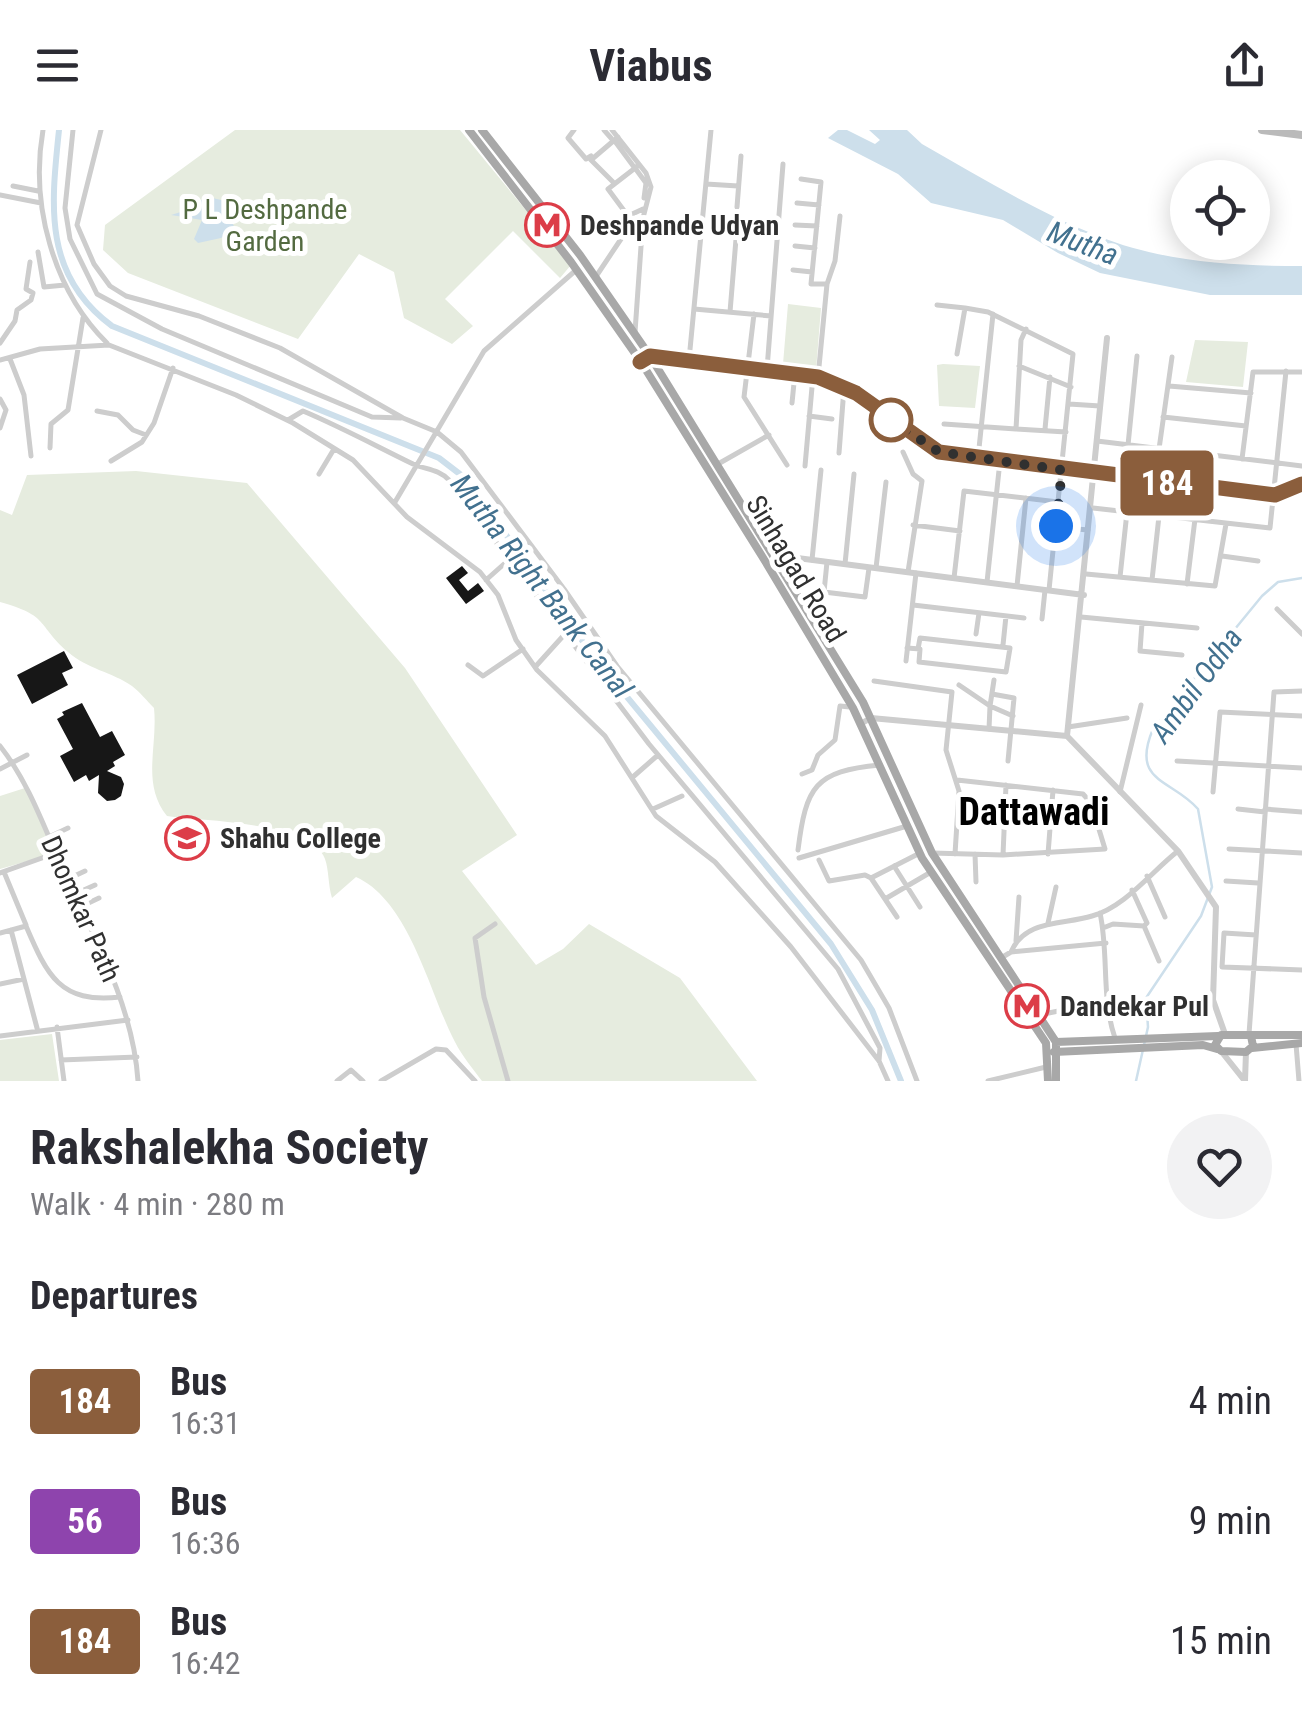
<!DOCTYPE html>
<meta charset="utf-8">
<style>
:root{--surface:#fff;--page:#f2f2f3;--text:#2b2b33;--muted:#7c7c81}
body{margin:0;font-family:"Roboto Condensed",sans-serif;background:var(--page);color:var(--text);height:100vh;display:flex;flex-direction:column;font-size:38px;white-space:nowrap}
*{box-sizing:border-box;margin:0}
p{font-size:32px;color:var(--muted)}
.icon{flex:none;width:55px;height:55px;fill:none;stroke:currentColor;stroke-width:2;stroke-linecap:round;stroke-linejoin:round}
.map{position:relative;height:951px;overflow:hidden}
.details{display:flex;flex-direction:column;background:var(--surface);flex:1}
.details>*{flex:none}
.badge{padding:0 20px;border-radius:8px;font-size:35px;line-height:65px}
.tools{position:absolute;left:1170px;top:30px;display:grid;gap:20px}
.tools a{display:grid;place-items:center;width:100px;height:100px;border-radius:50%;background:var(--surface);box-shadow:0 5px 25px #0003;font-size:50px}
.you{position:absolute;width:50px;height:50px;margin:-25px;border:8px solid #fff;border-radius:50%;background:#1a73e8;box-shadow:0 0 0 15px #1a73e833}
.map>.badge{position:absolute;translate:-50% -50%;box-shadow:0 0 0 5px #fff}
h2{padding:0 30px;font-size:38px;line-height:90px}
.round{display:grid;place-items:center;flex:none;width:105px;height:105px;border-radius:52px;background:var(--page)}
.overview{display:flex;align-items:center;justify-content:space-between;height:170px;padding:0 30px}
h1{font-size:48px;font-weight:700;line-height:75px}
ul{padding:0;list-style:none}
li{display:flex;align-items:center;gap:30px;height:120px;padding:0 30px}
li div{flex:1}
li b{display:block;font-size:38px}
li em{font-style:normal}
li .badge{min-width:110px;font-weight:700;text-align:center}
header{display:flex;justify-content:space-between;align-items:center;height:130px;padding:0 30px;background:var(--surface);font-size:45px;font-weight:700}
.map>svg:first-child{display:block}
.green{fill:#e6ecdf}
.water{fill:#cddfeb}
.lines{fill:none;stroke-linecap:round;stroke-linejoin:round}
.stream{stroke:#cddfeb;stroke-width:2.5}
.canal{stroke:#cddfeb;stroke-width:6}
.building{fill:#171717}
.minor{stroke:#cdcdcd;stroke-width:5}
.tertiary{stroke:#cdcdcd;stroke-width:6}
.secondary{stroke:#bababa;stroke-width:8}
.primary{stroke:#a8a8a8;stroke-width:8}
.line-casing{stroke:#fff;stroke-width:22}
.line{stroke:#8b5e3c;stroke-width:15}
.walk{stroke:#303030;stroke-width:10;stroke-dasharray:0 18}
.stop-dot{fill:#fff;stroke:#8b5e3c;stroke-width:5}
.labels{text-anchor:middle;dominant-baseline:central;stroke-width:10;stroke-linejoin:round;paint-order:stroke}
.park-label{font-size:28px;fill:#536a40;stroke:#fff}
.poi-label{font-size:28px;font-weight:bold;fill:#303030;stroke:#fff;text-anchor:start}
.street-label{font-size:28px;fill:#303030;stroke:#fff}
.water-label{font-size:30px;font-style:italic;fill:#42718f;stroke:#fff}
.district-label{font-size:38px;font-weight:bold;fill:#000;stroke:#fff}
</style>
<header><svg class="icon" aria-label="menu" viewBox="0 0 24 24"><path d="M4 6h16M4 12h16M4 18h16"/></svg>Viabus<svg class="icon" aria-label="share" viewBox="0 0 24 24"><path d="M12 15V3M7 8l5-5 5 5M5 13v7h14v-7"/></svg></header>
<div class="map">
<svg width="1302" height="951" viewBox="0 0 1302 951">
<rect width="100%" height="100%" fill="#fff"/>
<!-- green -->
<path class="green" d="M 235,0 L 460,0 L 571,135 L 560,148 L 513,101 L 445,169 L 473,196 L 452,214 L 404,188 L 394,142 L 359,124 L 298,209 L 128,143 L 103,120 L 105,95 Z
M 788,174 L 821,178 L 816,240 L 783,234 Z
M 1195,210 L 1248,212 L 1243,257 L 1186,252 Z
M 943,234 L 980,236 L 975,278 L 939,276 L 937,235 Z
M 136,341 L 247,353 L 405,538 L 517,705 L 462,741 L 536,835 L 563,819 L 589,794 L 680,848 L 757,951 L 482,951 C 473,939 462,926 455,912 C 430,865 410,771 356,747 L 332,768 C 328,755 329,740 325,729 C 312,692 201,691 167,686 C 141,653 158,617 154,578 C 147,571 140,562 132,556 C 112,542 87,539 68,522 C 36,494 50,486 0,472 L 0,380 L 12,385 L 27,345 Z
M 25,658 L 56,723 L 0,739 L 0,666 Z
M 52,904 L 59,951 L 0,951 L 0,910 Z"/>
<!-- water -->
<path class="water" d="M 838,0 L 847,0 L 875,14 L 880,10 L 869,0 L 907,0 L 922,14 C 980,47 1037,82 1098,106 C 1162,132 1234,136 1302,136 L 1302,165 L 1210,165 L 1100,143 L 1058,123 L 1003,90 L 931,73 L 898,44 L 828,8 Z
M 208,67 L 230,72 L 234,79 L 228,85 L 235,98 L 221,108 L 198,113 L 194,109 L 202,90 L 171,85 L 187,80 L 195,86 L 198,84 L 194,74 Z"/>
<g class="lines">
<!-- stream -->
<path class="stream" d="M 1136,951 L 1148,897 L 1146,868 L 1201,786 L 1212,757 L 1198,679 C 1172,649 1130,653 1153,599 L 1262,466 L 1278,452 L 1302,448"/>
<!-- canal -->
<path class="canal" d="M 59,0 C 51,76 43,145 112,196 L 439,328 L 465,348 L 594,527 L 831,814 L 872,880 L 901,951"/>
</g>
<!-- building -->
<path class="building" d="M 462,436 L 468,443 L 459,450 L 468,461 L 478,453 L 484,461 L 466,474 L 446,448 Z
M 64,521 L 73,538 L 62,543 L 68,555 L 32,574 L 17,545 Z
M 82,573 L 100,607 L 112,601 L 125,625 L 113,632 L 115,636 L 107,641 L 121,647 L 124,654 L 121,666 L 115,670 L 107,671 L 98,663 L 99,645 L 89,651 L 86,645 L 74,652 L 60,626 L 73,619 L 57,589 L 64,585 L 62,582 Z"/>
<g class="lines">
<!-- minor -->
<path class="minor" d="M 43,0 C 30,74 53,160 107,213
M 73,0 L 65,78 L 70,109 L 97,164 L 162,199 L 372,287 L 401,288
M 101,0 L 77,95 L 94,134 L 110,156 L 126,166 L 199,186 L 280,218 L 403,288 L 437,302 L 461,322 L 564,459 L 617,536 L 861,830 L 889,878 L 917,951
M 574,0 L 568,8 L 586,29 L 591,26
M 604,0 L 611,8
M 612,0 L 646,43 L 651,57 L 643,88 L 635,202
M 614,10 L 634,37
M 639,35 L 608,59 L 628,86 L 643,79
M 635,38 L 646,53 L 644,68
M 801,49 L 821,52 L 811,154 L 827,154
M 613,52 L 591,30 L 618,7
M 706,54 L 738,56
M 13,56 L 38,61
M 0,65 L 41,73
M 797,73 L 819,75
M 737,77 L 741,26
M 795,95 L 817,96
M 795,116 L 815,118
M 38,122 L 44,157 L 65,155
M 793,140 L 812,142
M 595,148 L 623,106 L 643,88
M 937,175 L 965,178
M 694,179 L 771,186
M 730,182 L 737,97
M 754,184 L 744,267 L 787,335
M 1026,199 L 1021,210 L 1016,299 L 1066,302
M 0,213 L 15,191 L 17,180 L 31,170 L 33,163 L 26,159 L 30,132
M 957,224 L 965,178 L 988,182 L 1073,224 L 1049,460
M 10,229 L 24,265 L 31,326
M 0,230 L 40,219 L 109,215 L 236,265 L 293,293 L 353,330 L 407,387 L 480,442 L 498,465 L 516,510 L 537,540 L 605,606 L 656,686 L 715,732 L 791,817 L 879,931 L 888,951
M 689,230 L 711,0
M 1019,236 L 1071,257
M 767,239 L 783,34
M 818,247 L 827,154 L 835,131 L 840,86
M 1169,256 L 1251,263
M 0,269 L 6,280 L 0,298
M 792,273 L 795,243
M 1069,274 L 1100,276
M 97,281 L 118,285 L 133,300 L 146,305
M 809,286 L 832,289
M 1163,287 L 1246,296
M 288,290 L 303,281 C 341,297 376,316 413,334 C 427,340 438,339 449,350 L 649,614 L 838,839 L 880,918 L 879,931
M 944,294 L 1016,299
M 1045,299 L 1050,247
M 1097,311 L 1302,336
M 1128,315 L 1137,226
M 50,318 L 51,294 L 68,280 L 83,188
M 1159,319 L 1172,227
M 903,322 L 913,344 L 922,351 L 908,442
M 839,323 L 844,258
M 978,328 L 993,184
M 1242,329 L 1253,242 L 1302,242
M 111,331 L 142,312 L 154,293 L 173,238
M 718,334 L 769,305
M 805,336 L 813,246
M 319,344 L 334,319
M 395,372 L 484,221 L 575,141
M 1093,378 L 1270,398 L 1286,241
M 913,395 L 960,401
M 1056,397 L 1088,400
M 1222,426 L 1258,431
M 812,430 L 821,340
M 827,432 L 824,462 L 865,467 L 869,438
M 845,434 L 854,344
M 876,438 L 886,352
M 1086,444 L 1215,456 L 1226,394
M 1120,447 L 1127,382
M 954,448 L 964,361 L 1058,372
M 486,450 L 504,434
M 1152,450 L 1159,386
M 987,452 L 1000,331
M 1187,454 L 1203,324
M 1017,456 L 1026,368
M 913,475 L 1024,488
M 1277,479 L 1302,504
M 1081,487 L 1197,498
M 1042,489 L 1045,460
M 1142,493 L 1140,521 L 1182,525
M 976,504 L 979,483
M 1003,515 L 1006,486
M 907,518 L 920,519 L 919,532 L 1006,542 L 1010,518 L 920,508 L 918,519
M 906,531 L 916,443
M 468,535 L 483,546 L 523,519
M 536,536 L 564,505
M 874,551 L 952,562 L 946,620 L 959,661 L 955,724
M 959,555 L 990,576 L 994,550
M 992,564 L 1014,568 L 1008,631
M 1068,597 L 1127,588
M 989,599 L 990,576 L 1013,586
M 0,616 C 27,650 43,694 60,733 C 92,803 133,874 138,951
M 1177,631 L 1302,638
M 0,639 L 27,625
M 802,644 L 812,640 L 818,625 L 835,610 L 840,576 L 850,577
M 634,646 L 658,625
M 1120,662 L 1141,575
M 1213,662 L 1220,582 L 1302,586
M 653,679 L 682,666
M 1238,679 L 1265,682
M 1265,679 L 1302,682
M 49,707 L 68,698
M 1229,719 L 1302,723
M 798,720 C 806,656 815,641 880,635
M 932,723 L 1003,725 L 1105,719 L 1091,673 L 1083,664 L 957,650
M 975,724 L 976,752
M 1048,724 L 1053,660
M 1003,725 L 1006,655
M 799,728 L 907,696
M 819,730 L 829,751 L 865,745 L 871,748 L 920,723
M 894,736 L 920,777
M 4,742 L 26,795
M 0,743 L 56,723
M 1147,746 L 1165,787
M 871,748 L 897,787
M 68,749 L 85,741
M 1226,751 L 1258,753
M 1132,760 L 1147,793 L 1144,796
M 75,764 L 95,755
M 885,769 L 931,742
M 80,777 L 99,768
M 1100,783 C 1109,824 1101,868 1115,908
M 1048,793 L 1056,757
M 495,794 L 475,808 L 484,867 L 508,951
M 1103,798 L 1113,794 L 1144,796 L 1159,831
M 11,800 L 37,898
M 0,803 L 26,796 C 47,845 60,874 120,867
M 1256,805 L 1224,803 L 1222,837 L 1302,840
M 1016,811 L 1019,767
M 1011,822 C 1025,789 1063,795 1092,786 C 1125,777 1151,742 1178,721
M 1001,828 L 1011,822 L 1106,813
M 0,854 L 24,849
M 1039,885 L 1107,871
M 57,897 L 64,951
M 1249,904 L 1274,562 L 1302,561
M 0,906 L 128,890
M 1296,914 L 1299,951
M 61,930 L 137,927
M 337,951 L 351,940 L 363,951
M 381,951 L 436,919 L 446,920 L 475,951
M 988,951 L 1046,937"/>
<!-- tertiary -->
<path class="tertiary" d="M 641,232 L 650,226 L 818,247 L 856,263 L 939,323 L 1275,365 L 1302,354
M 774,425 L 1084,465
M 862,593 L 871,588 L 1067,606 L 1178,721 L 1216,777 L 1213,870 L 1225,904
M 1067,606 L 1107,208
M 1221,921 L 1245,951
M 1245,951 L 1246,922"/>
<!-- secondary -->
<path class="secondary" d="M 1262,0 L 1302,5"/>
<!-- primary -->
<path class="primary" d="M 469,0 L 571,132 L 641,232 L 765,431 L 853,578 L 922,728 L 1046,913 L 1048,951
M 482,0 L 580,125 L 650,226 L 863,572 L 932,723 L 1056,912 L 1056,951
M 1251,906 L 1253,916 L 1246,922 L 1221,921 L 1215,915 L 1221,905 L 1302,905
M 1056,912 L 1218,906
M 1252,918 L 1302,913
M 1054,922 L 1203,915 L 1217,919"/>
</g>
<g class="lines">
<!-- line casing -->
<g class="line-casing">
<path id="line" d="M 640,232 L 650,226 L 818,247 L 856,263 L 939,322 L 1275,365 L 1302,354"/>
</g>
<!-- line -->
<use href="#line" class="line"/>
<!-- walk -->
<path class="walk" d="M 891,290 L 939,322 L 1062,340 L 1056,396"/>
</g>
<!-- icons -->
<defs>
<g id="metro-ring" transform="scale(2.25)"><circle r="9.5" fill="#fff" stroke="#dc3d48" stroke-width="1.5"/><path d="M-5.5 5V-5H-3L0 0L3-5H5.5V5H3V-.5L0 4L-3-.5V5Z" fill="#dc3d48"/></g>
<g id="university-ring" transform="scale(2.25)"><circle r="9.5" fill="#fff" stroke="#dc3d48" stroke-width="1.5"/><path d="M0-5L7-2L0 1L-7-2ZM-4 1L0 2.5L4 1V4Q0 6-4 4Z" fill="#dc3d48"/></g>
</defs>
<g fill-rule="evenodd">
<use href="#metro-ring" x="547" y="95"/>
<use href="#university-ring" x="187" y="708"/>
<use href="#metro-ring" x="1027" y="876"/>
</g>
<!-- markers -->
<circle class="stop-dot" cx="891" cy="290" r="20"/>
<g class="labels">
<!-- park labels -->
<g class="park-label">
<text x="265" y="79">P L Deshpande<tspan x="265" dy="32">Garden</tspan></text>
</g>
<!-- poi labels -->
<g class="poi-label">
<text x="580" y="95">Deshpande Udyan</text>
<text x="220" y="708">Shahu College</text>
<text x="1060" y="876">Dandekar Pul</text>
</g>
<!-- street labels -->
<g class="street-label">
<text transform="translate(796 439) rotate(59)">Sinhagad Road</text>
<text transform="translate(81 779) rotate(66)">Dhomkar Path</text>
</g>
<!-- water labels -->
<g class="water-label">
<text transform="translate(1083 113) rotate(21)">Mutha</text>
<text transform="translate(542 456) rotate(52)">Mutha Right Bank Canal</text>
<text transform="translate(1196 555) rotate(-54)">Ambil Odha</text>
</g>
<!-- district labels -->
<g class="district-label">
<text x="1034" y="682">Dattawadi</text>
</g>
</g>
</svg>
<div class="tools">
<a><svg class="icon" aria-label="locate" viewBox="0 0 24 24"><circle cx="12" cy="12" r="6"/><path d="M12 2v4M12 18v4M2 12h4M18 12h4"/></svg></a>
</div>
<div class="you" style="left:1056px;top:396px"></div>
<b class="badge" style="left:1167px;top:353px;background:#8b5e3c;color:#fff">184</b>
</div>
<section class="details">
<div class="overview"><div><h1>Rakshalekha Society</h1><p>Walk · 4 min · 280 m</p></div><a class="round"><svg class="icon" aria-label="heart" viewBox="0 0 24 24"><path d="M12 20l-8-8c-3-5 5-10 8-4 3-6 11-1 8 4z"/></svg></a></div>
<h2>Departures</h2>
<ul>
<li><span class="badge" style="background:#8b5e3c;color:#fff">184</span><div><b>Bus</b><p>16:31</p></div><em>4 min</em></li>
<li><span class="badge" style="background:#8e44ad;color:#fff">56</span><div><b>Bus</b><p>16:36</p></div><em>9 min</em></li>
<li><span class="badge" style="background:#8b5e3c;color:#fff">184</span><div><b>Bus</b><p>16:42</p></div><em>15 min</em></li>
</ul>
</section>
